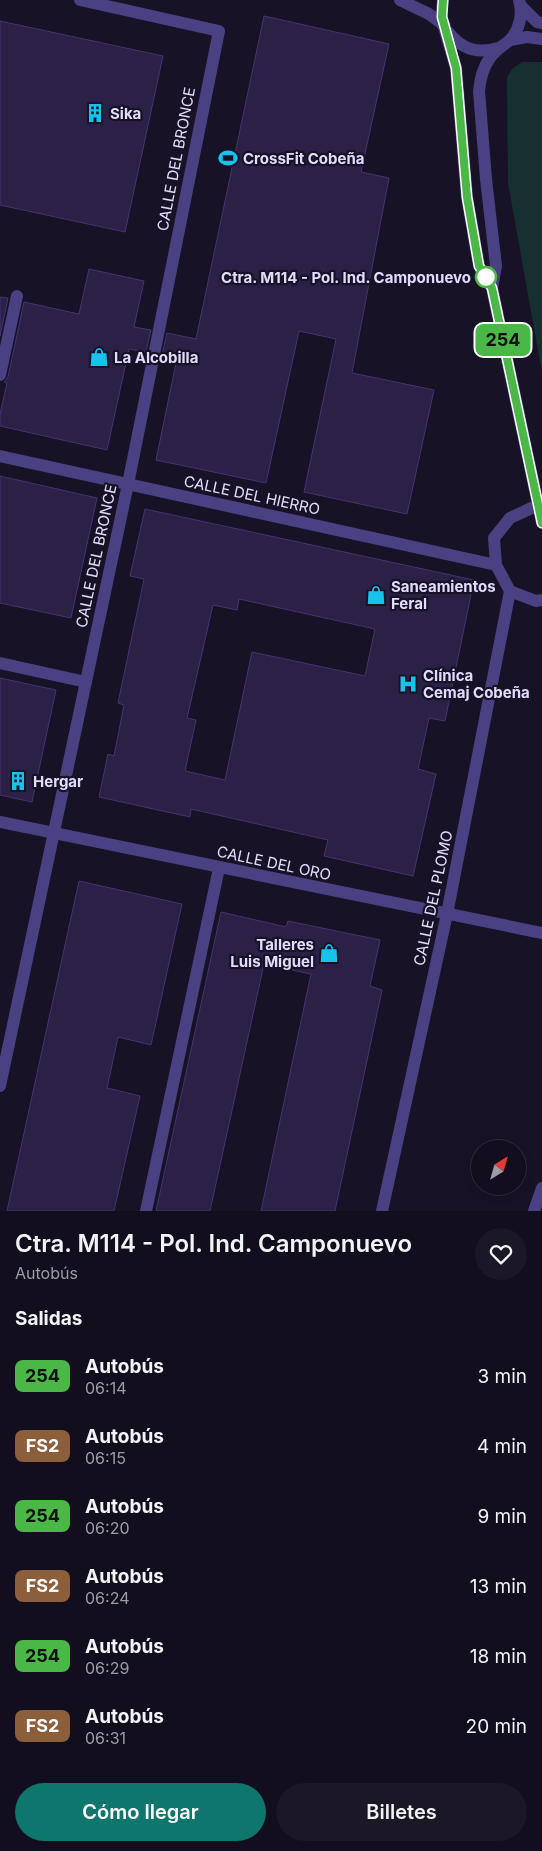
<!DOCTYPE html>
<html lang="es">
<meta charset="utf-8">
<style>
:root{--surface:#120e1d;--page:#1b1726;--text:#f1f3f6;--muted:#9c9ca4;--line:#312e3b;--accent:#0f766e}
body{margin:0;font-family:Inter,sans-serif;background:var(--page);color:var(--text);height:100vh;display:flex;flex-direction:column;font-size:19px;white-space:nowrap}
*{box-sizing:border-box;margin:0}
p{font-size:16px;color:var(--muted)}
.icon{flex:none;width:28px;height:28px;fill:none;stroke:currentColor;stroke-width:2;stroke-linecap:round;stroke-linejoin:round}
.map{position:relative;height:1211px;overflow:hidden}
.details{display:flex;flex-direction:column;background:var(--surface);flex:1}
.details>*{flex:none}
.badge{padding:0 10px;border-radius:8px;font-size:18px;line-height:32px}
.needle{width:32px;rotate:37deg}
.buttons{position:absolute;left:471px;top:1140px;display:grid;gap:10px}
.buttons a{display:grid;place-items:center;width:55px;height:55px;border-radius:50%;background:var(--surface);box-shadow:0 2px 8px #0003,0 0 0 1px var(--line);font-size:25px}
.map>.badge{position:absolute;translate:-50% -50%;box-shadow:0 0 0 2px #fff}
h2{padding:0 15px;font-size:19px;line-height:45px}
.round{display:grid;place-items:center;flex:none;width:52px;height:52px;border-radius:26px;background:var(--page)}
.head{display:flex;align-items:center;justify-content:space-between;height:85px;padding:0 15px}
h1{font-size:24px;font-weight:600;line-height:38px}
.cta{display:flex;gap:10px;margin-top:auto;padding:10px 15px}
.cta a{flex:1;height:58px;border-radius:30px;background:var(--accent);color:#fff;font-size:20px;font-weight:600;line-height:58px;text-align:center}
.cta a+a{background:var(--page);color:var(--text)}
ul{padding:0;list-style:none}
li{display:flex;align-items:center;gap:15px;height:70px;padding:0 15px}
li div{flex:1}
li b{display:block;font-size:19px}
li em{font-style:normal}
li .badge{min-width:55px;font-weight:700;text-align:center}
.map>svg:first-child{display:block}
.green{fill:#162f30}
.building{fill:#2b2046;stroke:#453470;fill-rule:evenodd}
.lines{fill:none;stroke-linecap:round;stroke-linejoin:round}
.service{stroke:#494182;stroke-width:12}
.minor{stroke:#494182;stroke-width:12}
.tertiary{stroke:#494182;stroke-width:12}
.line-casing{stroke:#fff;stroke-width:11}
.line{stroke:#4ab747;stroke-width:8}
.stop-dot{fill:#fff;stroke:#4ab747;stroke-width:2.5}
.labels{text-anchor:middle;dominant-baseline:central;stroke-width:4.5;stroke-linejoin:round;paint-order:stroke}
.poi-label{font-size:15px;font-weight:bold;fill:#e2dbfc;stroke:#181227;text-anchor:start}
.street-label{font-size:15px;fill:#e2dbfc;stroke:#181227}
.stop-label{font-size:15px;font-weight:bold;fill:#e2dbfc;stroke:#181227;text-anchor:end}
</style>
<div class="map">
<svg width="542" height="1211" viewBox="0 0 542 1211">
<rect width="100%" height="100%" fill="#181227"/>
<!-- green -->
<path class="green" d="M 522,62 L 542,62 L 542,373 L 508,183 L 507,77 L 513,68 Z"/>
<!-- building -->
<path class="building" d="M 264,16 L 389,44 L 361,172 L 389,178 L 352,373 L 434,390 L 407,514 L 304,492 L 336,339 L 299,331 L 266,483 L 156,460 L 177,358 L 162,355 L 167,333 L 196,339 Z
M 0,21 L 163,56 L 125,232 L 0,205 Z
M 89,269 L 144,281 L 134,327 L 151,330 L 146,352 L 129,349 L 107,450 L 0,426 L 0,414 L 7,383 L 4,382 L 8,377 L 24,302 L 79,314 Z
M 0,297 L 8,298 L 0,336 Z
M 0,476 L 97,498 L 71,618 L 0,603 Z
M 145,509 L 474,580 L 445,721 L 429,718 L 418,769 L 436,774 L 413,876 L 324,856 L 328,840 L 191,809 L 190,817 L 99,797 L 108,754 L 114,756 L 124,705 L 118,703 L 144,579 L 130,576 ZM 239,599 L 375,629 L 365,676 L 252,652 L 225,780 L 185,771 L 196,720 L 187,718 L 213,605 L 237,610 Z
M 0,678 L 56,690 L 32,802 L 0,795 Z
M 79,881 L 182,904 L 151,1045 L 118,1037 L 107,1088 L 140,1096 L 114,1211 L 7,1211 Z
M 221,912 L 286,927 L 288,921 L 380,940 L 370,986 L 382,990 L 335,1211 L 261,1211 L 311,974 L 264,964 L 210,1211 L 156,1211 Z"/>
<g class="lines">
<!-- service -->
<path class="service" d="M 0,375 L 17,296
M 0,663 L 86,682
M 146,1211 L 219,868"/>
<!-- minor -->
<path class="minor" d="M 400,0 L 429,14 L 445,26
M 521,6 L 537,22 L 542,23
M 510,40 L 527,37 L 542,39
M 0,456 L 496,565
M 538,505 L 510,518 L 494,538 L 496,565 L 510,591 L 536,601 L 542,600
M 0,822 L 542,933
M 0,1086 L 128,484 L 219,31 L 80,0
M 382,1211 L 447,914 L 510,591"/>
<!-- tertiary -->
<path class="tertiary" d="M 443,0 L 441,17 L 456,68 L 467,197 L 479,266 L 492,288 L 542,523
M 448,32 C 461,49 477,54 498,48
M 492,288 L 496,266 L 486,179 L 479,91 C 480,80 483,67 490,58 C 495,50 503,46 510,40 C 520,29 523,14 519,0
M 534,1211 L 542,1188"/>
</g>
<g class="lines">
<!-- line casing -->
<g class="line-casing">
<path id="line" d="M 443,0 L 442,17 L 456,68 L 467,197 L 479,266 L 492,288 L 542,523"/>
</g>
<!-- line -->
<use href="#line" class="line"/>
</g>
<!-- icons -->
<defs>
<g id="building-bare" transform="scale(1.5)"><path d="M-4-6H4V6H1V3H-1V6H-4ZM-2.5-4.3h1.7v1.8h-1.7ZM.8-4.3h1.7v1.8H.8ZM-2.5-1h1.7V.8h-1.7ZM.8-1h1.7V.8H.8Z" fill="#17c3ec" stroke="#181227" stroke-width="2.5" paint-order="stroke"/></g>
<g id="stadium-bare" transform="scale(1.5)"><path d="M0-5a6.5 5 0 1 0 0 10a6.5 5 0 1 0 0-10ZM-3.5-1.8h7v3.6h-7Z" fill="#17c3ec" stroke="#181227" stroke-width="2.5" paint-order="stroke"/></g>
<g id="shop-bare" transform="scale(1.5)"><path d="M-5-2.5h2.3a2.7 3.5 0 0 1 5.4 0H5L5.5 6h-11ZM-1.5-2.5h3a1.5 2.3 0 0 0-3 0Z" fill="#17c3ec" stroke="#181227" stroke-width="2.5" paint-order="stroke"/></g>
<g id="hospital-bare" transform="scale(1.5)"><path d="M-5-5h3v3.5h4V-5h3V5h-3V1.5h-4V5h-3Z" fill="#17c3ec" stroke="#181227" stroke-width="2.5" paint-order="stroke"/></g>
</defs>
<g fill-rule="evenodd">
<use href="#building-bare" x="95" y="113"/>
<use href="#stadium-bare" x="228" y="158"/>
<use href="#shop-bare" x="99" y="357"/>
<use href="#shop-bare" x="376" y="595"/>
<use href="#hospital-bare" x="408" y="684"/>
<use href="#building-bare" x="18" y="781"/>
<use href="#shop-bare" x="329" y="953"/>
</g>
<!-- markers -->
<circle class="stop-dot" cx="486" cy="277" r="10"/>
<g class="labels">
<!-- poi labels -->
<g class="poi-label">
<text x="110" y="113">Sika</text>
<text x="243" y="158">CrossFit Cobeña</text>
<text x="114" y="357">La Alcobilla</text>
<text x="391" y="586">Saneamientos<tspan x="391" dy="17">Feral</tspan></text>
<text x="423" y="675">Clínica<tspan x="423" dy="17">Cemaj Cobeña</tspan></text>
<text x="33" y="781">Hergar</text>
<text x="314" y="944" text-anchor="end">Talleres<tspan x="314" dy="17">Luis Miguel</tspan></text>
</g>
<!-- street labels -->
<g class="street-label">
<text transform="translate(176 159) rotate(-79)">CALLE DEL BRONCE</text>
<text transform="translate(252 495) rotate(12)">CALLE DEL HIERRO</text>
<text transform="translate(96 556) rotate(-78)">CALLE DEL BRONCE</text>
<text transform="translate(274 863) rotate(12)">CALLE DEL ORO</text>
<text transform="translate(433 898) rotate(-78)">CALLE DEL PLOMO</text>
</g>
<!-- stop labels -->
<g class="stop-label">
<text x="471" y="277">Ctra. M114 - Pol. Ind. Camponuevo</text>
</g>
</g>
</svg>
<div class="buttons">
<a><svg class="needle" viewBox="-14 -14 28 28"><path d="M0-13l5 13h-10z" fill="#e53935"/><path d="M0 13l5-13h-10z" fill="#9c9ca4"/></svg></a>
</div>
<b class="badge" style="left:503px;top:340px;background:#4ab747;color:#111">254</b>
</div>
<section class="details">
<div class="head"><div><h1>Ctra. M114 - Pol. Ind. Camponuevo</h1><p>Autobús</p></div><a class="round"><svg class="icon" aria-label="heart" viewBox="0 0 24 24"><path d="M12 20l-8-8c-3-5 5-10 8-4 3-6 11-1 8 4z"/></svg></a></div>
<h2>Salidas</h2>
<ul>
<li><span class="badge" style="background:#4ab747;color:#111">254</span><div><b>Autobús</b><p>06:14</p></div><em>3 min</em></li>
<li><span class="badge" style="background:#8b5e3c;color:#fff">FS2</span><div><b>Autobús</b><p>06:15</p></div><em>4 min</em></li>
<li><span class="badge" style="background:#4ab747;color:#111">254</span><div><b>Autobús</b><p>06:20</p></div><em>9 min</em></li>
<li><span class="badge" style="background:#8b5e3c;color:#fff">FS2</span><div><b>Autobús</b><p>06:24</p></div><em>13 min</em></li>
<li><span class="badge" style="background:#4ab747;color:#111">254</span><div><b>Autobús</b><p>06:29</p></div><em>18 min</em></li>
<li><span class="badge" style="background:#8b5e3c;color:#fff">FS2</span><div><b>Autobús</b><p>06:31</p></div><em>20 min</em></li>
</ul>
<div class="cta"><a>Cómo llegar</a><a>Billetes</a></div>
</section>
